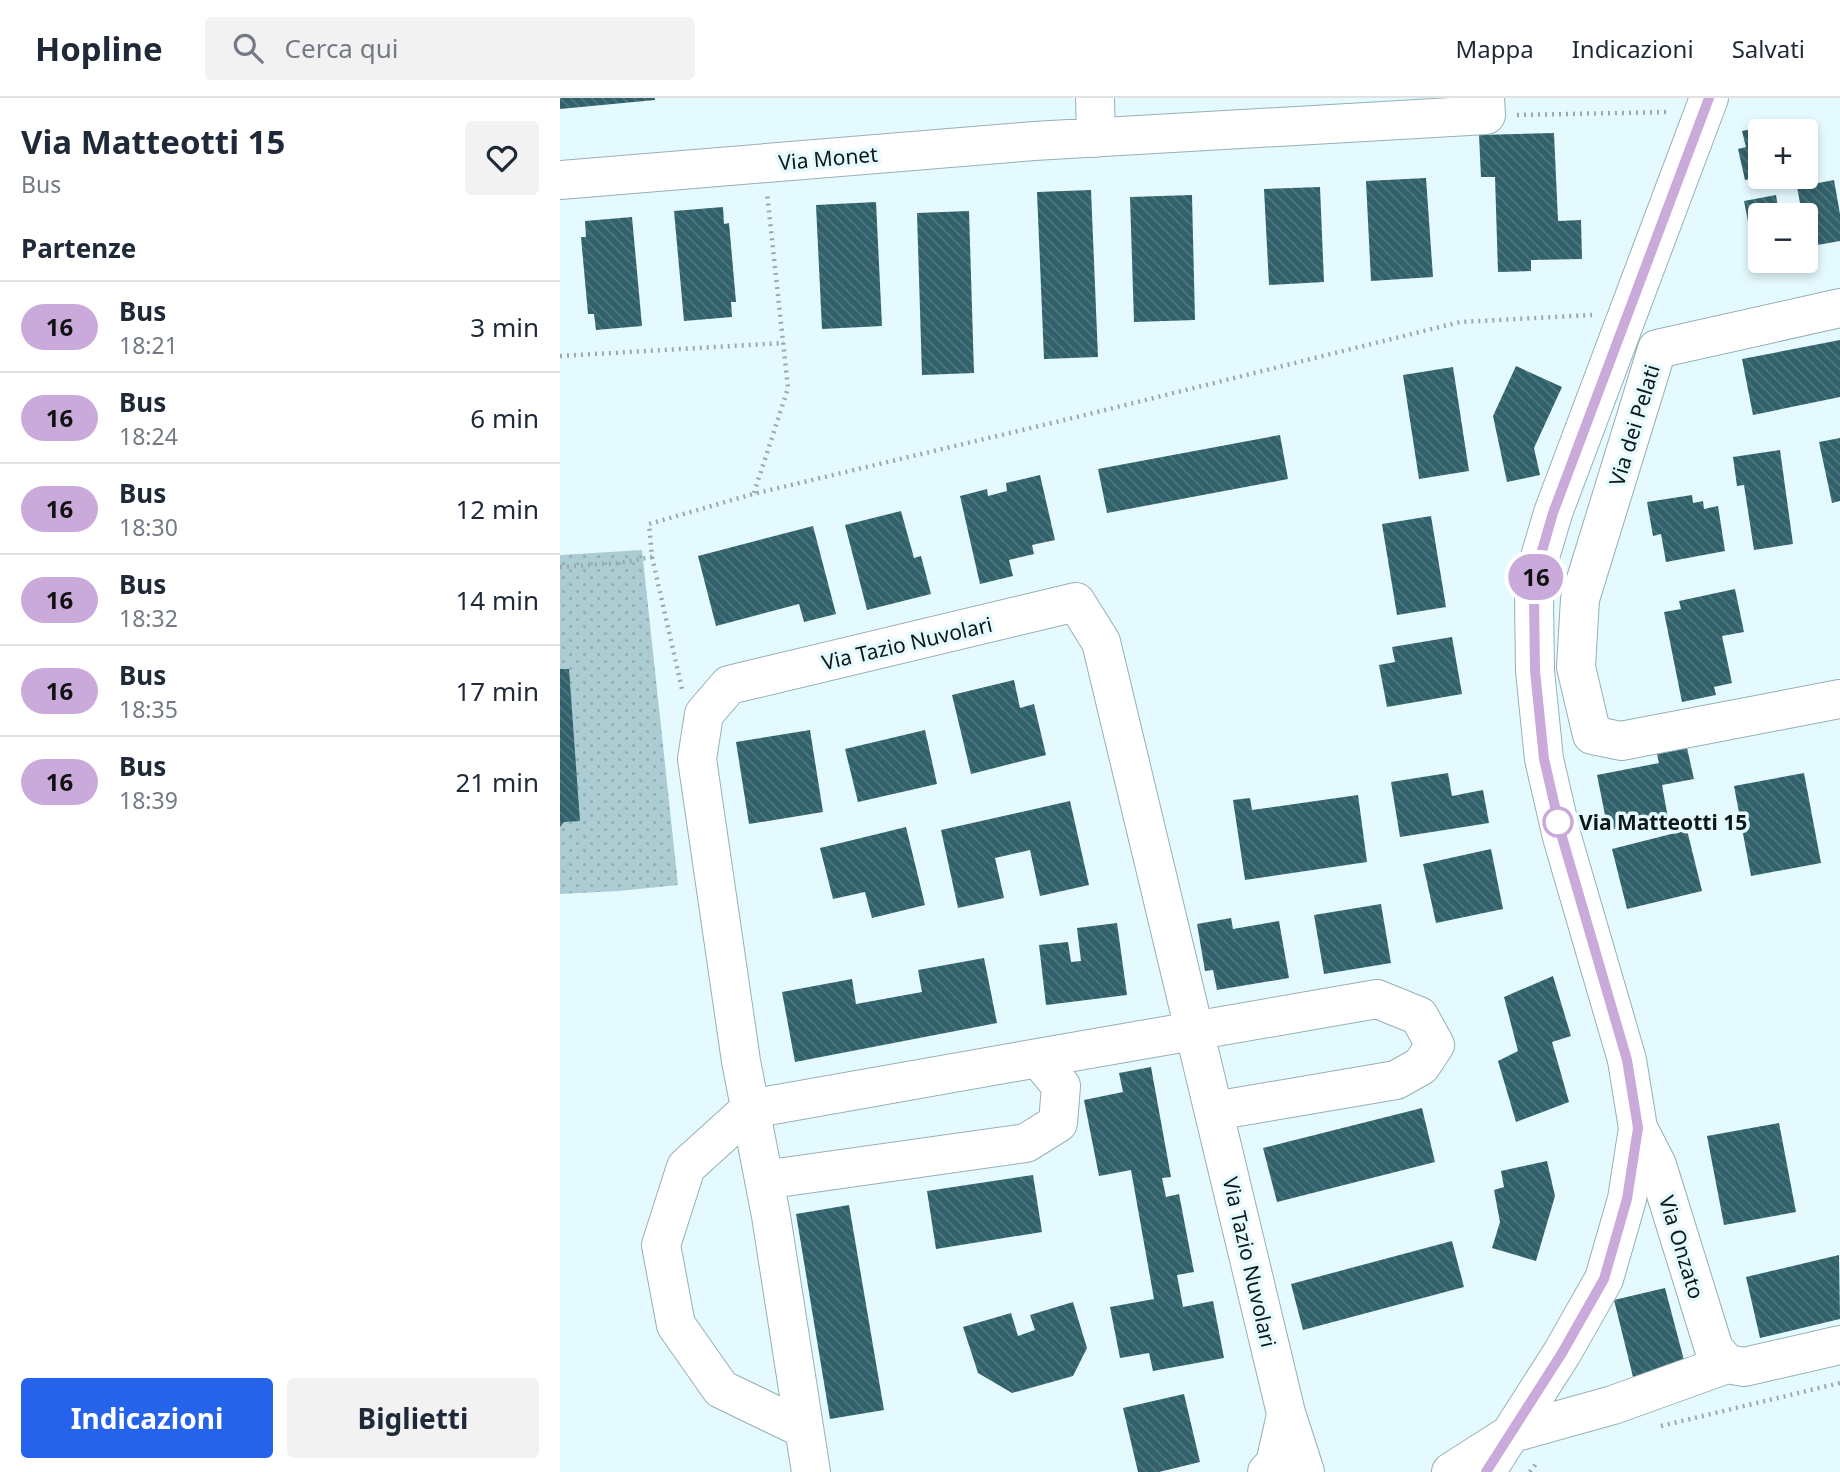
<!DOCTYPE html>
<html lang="it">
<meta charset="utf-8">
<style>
:root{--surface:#fff;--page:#f2f2f3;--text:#1f2937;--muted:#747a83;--line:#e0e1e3;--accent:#2563eb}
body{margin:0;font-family:"Noto Sans",sans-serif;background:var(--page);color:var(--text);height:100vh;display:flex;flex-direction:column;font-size:26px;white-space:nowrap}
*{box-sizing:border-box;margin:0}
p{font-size:23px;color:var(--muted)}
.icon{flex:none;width:38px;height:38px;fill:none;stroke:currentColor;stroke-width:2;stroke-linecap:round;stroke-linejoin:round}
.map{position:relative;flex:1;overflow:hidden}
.details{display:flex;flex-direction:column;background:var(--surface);width:560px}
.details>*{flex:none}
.badge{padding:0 14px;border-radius:23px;font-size:24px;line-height:46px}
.buttons{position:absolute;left:1188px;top:21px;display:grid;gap:14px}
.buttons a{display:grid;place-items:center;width:70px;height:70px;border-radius:7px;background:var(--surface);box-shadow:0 4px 10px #0003;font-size:35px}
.map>.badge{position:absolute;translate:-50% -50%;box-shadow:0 0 0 4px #fff}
h2{padding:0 21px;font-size:26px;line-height:63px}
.round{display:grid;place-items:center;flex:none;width:74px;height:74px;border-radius:7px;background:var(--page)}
.head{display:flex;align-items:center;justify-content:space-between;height:119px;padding:0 21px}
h1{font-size:33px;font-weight:700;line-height:52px}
.action{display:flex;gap:14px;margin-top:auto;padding:14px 21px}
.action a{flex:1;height:80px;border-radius:7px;background:var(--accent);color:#fff;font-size:28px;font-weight:700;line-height:80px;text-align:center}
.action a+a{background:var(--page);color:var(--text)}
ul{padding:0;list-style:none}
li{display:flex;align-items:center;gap:21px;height:91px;padding:0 21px;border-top:2px solid var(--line)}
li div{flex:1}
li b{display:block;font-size:26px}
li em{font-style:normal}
li .badge{min-width:77px;font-weight:700;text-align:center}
header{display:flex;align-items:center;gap:42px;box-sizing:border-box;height:98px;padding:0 35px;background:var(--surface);border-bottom:2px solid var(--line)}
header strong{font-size:33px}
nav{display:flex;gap:38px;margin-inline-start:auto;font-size:24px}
.search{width:490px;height:63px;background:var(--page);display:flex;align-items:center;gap:18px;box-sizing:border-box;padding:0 24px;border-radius:7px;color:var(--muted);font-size:26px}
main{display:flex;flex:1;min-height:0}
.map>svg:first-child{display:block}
.garden{fill:url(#garden-dots)}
.building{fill:url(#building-back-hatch)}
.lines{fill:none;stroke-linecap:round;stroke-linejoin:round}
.minor-casing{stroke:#97b0b4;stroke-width:40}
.path{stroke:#99aaad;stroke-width:4.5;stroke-dasharray:2 5;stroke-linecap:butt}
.minor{stroke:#fff;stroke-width:38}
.line-casing{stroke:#fff;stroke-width:16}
.line{stroke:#caaadb;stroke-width:10}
.stop-dot{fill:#fff;stroke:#caaadb;stroke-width:3.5}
.labels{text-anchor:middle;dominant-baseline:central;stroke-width:7;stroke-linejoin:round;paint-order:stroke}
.street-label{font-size:21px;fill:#0e1819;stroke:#e5fafe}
.stop-label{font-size:21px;font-weight:bold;fill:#0e1819;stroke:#e5fafe;text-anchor:start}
</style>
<header>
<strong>Hopline</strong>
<div class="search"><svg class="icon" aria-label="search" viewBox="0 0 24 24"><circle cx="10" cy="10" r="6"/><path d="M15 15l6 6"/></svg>Cerca qui</div>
<nav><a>Mappa</a><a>Indicazioni</a><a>Salvati</a></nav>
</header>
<main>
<section class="details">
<div class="head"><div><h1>Via Matteotti 15</h1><p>Bus</p></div><a class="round"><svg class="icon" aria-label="heart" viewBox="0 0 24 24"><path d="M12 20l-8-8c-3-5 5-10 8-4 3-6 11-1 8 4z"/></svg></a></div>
<h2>Partenze</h2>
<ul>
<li><span class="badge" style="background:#caaadb;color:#111">16</span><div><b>Bus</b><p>18:21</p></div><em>3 min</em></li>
<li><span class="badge" style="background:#caaadb;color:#111">16</span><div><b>Bus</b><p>18:24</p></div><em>6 min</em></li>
<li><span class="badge" style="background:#caaadb;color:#111">16</span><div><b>Bus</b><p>18:30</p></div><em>12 min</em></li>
<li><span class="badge" style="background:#caaadb;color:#111">16</span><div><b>Bus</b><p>18:32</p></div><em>14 min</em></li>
<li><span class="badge" style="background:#caaadb;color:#111">16</span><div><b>Bus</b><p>18:35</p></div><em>17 min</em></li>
<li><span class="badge" style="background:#caaadb;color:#111">16</span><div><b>Bus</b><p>18:39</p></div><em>21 min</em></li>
</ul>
<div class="action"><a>Indicazioni</a><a>Biglietti</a></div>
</section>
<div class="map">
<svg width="1280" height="1374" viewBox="0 0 1280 1374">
<defs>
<pattern id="garden-dots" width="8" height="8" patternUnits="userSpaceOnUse" patternTransform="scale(1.75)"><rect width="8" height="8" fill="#abccd2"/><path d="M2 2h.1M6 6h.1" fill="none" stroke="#92aeb4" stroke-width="1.8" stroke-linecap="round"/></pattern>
<pattern id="building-back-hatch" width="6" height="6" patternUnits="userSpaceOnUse" patternTransform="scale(1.75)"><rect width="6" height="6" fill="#31616a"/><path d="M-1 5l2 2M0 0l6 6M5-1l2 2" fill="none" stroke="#52777e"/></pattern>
</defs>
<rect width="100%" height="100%" fill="#e5fafe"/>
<!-- garden -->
<path class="garden" d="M 82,452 L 118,787 L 59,793 L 0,796 L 0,457 Z"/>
<!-- building -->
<path class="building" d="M 0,0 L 95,0 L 95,2 L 0,11 Z
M 1231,23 L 1233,33 L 1200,33 L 1200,79 L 1185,82 L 1178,51 L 1186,49 L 1182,33 Z
M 994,35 L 998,123 L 1021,122 L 1022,161 L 971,162 L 971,173 L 938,174 L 935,79 L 921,79 L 919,37 Z
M 866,80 L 873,179 L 811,183 L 806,83 Z
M 1274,82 L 1280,116 L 1280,143 L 1246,149 L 1246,117 L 1200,117 L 1200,158 L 1195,159 L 1184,103 L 1216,97 L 1218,109 L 1240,105 L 1237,89 Z
M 760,89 L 764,184 L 709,187 L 704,91 Z
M 531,92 L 538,259 L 484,261 L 477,94 Z
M 632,97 L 635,222 L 574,224 L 570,99 Z
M 316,104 L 322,228 L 262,231 L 256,107 Z
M 163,109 L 164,126 L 169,125 L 176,204 L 171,204 L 172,219 L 124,223 L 114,113 Z
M 409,113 L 414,275 L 362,277 L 357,115 Z
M 72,119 L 82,228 L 36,232 L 34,216 L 28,216 L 21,139 L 26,139 L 25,123 Z
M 1280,242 L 1280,299 L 1193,317 L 1182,261 Z
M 956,268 L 1002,289 L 974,350 L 980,377 L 947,384 L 933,318 Z
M 893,269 L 909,373 L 859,381 L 843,277 Z
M 720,337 L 728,381 L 547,415 L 538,371 Z
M 1280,340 L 1280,403 L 1272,405 L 1259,344 Z
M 1220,352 L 1233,446 L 1194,452 L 1184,387 L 1177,388 L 1173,359 Z
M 480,377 L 495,442 L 472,447 L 474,456 L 449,462 L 453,478 L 420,486 L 400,398 L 427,391 L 428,398 L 447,393 L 446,385 Z
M 1132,397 L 1133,405 L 1143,403 L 1144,411 L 1158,408 L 1165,453 L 1106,464 L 1101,436 L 1093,438 L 1087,404 Z
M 341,413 L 354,460 L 361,458 L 371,496 L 307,512 L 285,427 Z
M 871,418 L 886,509 L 837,517 L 822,426 Z
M 253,428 L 276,516 L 244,524 L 239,506 L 156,528 L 138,458 Z
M 1175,491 L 1184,534 L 1162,538 L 1172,585 L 1154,589 L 1156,597 L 1122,604 L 1104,514 L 1121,511 L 1119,503 Z
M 892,539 L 902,596 L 827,609 L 819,567 L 835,564 L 832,549 Z
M 0,571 L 9,571 L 20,723 L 4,724 L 0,729 Z
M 454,582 L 460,610 L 474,606 L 486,657 L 411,676 L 392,597 Z
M 250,632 L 263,714 L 189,726 L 176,644 Z
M 365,632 L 377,686 L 298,704 L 285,651 Z
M 1127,650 L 1134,681 L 1102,687 L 1108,720 L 1048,732 L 1037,677 L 1099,665 L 1097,656 Z
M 888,675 L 892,698 L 923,692 L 929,725 L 840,739 L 831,684 Z
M 1244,675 L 1261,765 L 1191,778 L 1174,688 Z
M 798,697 L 807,764 L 685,782 L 673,702 L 690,700 L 692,712 Z
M 510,703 L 529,787 L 480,798 L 470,752 L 435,760 L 444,800 L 398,810 L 381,732 Z
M 346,729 L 365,807 L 312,820 L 305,794 L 273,801 L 260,750 Z
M 1127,732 L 1142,793 L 1067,811 L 1052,751 Z
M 931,751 L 943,811 L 876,825 L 863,766 Z
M 821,806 L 831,865 L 764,876 L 754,817 Z
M 671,820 L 673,831 L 719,823 L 729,880 L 657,892 L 653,872 L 645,873 L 637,826 Z
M 557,825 L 567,897 L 486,907 L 479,847 L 508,844 L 511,864 L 521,863 L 517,830 Z
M 424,860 L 437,925 L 235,964 L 222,894 L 292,881 L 296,906 L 362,894 L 358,872 Z
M 993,878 L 1011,938 L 992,944 L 1009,1004 L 956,1024 L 938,963 L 958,953 L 944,899 Z
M 591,969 L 611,1079 L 602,1080 L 606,1099 L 619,1096 L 634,1174 L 617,1177 L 623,1209 L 653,1203 L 664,1260 L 593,1273 L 589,1255 L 560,1260 L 550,1209 L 594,1201 L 571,1072 L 539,1078 L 524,1002 L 563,994 L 559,975 Z
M 862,1010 L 875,1064 L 717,1104 L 703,1050 Z
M 1219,1025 L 1236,1114 L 1164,1127 L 1147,1038 Z
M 987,1063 L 995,1098 L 976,1163 L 932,1150 L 940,1124 L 934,1092 L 944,1089 L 941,1073 Z
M 473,1077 L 482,1134 L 376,1151 L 367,1093 Z
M 289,1107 L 324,1312 L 270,1321 L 236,1116 Z
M 892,1143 L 904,1189 L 743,1232 L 731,1186 Z
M 1279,1157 L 1280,1221 L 1200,1240 L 1186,1179 Z
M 1105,1190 L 1125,1266 L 1073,1279 L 1054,1202 Z
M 513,1204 L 527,1250 L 513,1278 L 452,1295 L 418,1275 L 403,1229 L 451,1215 L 458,1238 L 475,1232 L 470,1217 Z
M 624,1296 L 640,1364 L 599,1374 L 578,1374 L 563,1310 Z"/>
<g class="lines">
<!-- minor casing -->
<g class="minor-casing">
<path id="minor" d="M 535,0 L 536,40
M 0,82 L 474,43 L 926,17 L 925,0
M 1280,210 L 1097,251 L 1020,501 L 1016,569 L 1032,637 L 1061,643 L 1280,601
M 478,960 L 817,901 L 859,918 L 875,947 L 861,968 L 836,982 L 654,1013
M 1078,1030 L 1097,1067 L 1154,1251 L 1167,1266
M 204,1082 L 466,1045 L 498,1025 L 501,988 L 478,960 L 190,1011 L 126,1069 L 101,1147 L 116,1227 L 161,1291 L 244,1331
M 251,1374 L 211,1118 L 181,963 L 137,661 L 144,616 L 169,587 L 516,504 L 541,544 L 726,1315 L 745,1374
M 707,1374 L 715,1366 L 726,1317
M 891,1374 L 952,1335 L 1053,1307 L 1167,1266 L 1184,1269 L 1280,1247
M 926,1374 L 1002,1255 L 1044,1181 L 1067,1101 L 1078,1030 L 1067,962 L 1002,739 L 984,661 L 975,573 L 974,498 L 977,469 L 993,415 L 1149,0"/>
</g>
<!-- path -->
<path class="path" d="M 957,17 L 1109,14
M 0,258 L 224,245
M 194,395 L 228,290 L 207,95
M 92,459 L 122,591
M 0,469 L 58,465 L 92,459 L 89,426 L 193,396 L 517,319 L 900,224 L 1032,217
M 1101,1328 L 1280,1285
M 970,1374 L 978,1363"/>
<!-- minor -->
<use href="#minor" class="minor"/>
</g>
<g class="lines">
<!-- line casing -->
<g class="line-casing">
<path id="line" d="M 926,1374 L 1002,1255 L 1044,1181 L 1067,1101 L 1078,1030 L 1067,962 L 1002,739 L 984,661 L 975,573 L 974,498 L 977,470 L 993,415 L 1149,0"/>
</g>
<!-- line -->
<use href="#line" class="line"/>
</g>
<!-- markers -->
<circle class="stop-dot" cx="998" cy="724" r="14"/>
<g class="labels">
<!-- street labels -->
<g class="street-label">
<text transform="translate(268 60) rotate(-5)">Via Monet</text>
<text transform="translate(1074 327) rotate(-73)">Via dei Pelati</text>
<text transform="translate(347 545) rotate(-13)">Via Tazio Nuvolari</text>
<text transform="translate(1122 1149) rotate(73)">Via Onzato</text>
<text transform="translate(690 1164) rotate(77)">Via Tazio Nuvolari</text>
</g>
<!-- stop labels -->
<g class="stop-label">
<text x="1019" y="724">Via Matteotti 15</text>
</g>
</g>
</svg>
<div class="buttons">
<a>+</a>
<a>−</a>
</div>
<b class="badge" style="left:976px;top:479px;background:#caaadb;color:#111">16</b>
</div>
</main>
